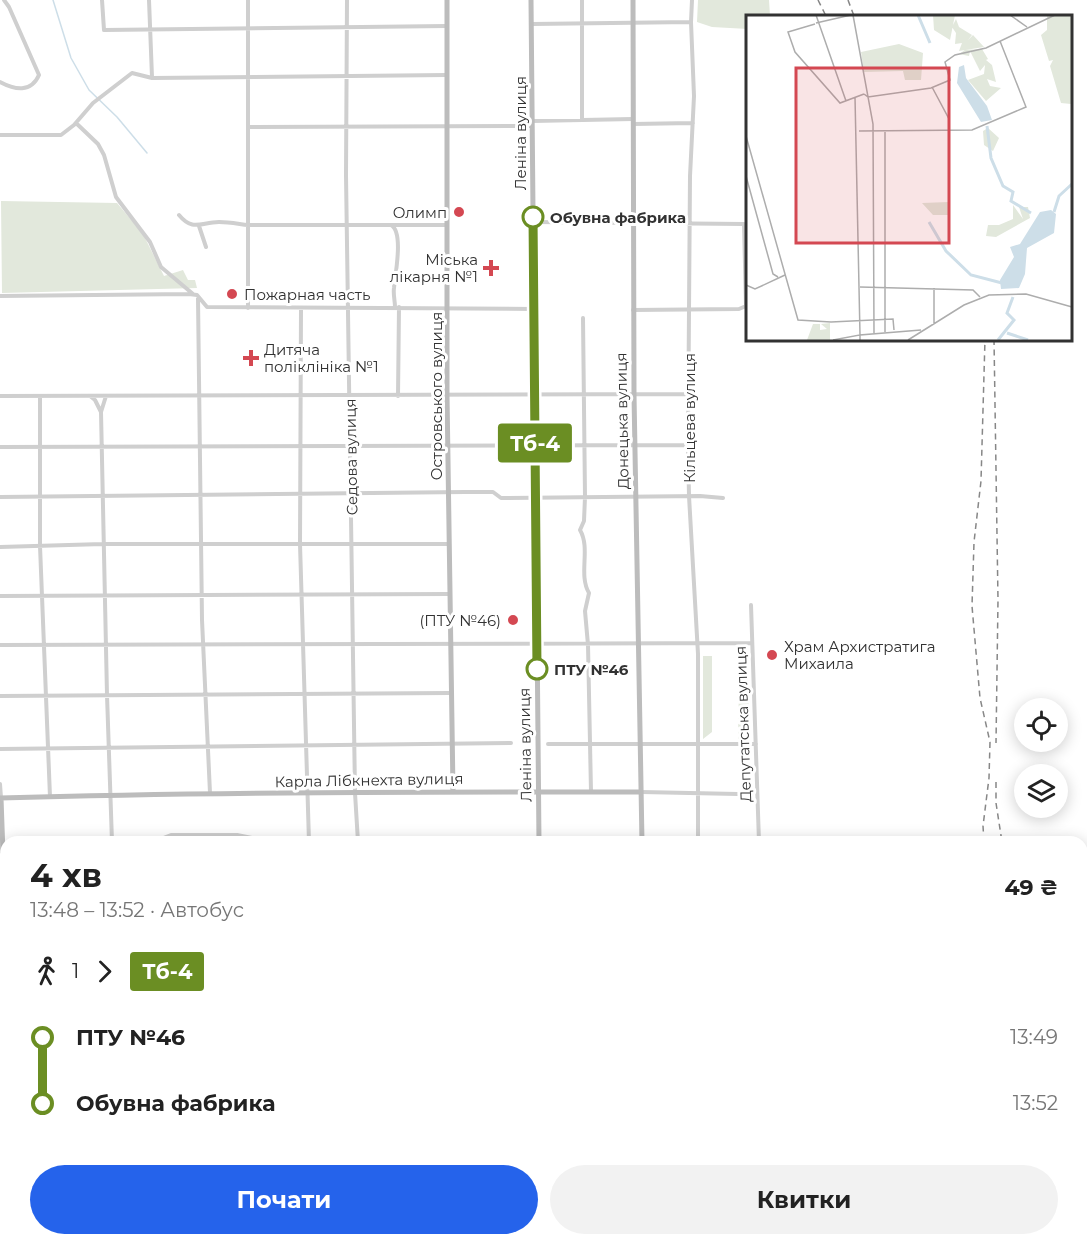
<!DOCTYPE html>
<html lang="uk">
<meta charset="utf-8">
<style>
:root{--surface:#fff;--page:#f2f2f2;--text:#222;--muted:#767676;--accent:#2563eb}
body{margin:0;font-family:Montserrat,sans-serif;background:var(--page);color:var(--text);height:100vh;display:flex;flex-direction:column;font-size:22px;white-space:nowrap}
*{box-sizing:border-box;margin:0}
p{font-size:20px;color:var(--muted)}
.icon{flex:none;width:33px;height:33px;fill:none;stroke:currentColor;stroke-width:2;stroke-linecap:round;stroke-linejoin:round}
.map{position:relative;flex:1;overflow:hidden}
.details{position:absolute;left:0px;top:836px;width:1088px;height:410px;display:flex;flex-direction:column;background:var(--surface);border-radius:18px 18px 0 0;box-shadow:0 3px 15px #0003}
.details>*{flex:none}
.badge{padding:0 12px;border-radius:4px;font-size:21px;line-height:39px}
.fabs{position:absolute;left:1014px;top:698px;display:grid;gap:12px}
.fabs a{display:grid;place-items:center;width:54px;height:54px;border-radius:50%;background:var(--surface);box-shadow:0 3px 15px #0003;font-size:30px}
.map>.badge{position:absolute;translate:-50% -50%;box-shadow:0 0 0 3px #fff}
.legs{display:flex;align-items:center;gap:9px;height:66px;padding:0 30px;font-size:20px}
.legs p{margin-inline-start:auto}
.overview{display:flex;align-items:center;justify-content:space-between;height:102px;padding:0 30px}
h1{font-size:33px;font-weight:700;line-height:45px}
.action{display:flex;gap:12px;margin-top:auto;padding:12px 30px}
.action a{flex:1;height:69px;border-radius:36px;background:var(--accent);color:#fff;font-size:24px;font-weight:700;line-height:69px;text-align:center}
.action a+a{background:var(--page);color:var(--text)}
ul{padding:0 30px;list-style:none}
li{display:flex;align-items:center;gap:21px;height:66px;font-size:22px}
li i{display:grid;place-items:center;width:9px;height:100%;margin:0 8px;background:currentColor}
li i::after{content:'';width:15px;height:15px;margin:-8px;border:4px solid;border-radius:50%;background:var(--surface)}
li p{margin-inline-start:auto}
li:first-child i{background:linear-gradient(#0000 50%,currentColor 0)}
li:last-child i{background:linear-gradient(currentColor 50%,#0000 0)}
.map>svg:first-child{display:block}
.green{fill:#e2e8dc}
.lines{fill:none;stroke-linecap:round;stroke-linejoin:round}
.stream{stroke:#cddee8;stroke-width:1.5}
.street{stroke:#cfcfcf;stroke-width:4}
.secondary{stroke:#bcbcbc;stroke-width:5}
.rail{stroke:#878787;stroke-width:1.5;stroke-dasharray:6 4.5;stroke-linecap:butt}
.line-1-casing{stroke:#fff;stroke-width:14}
.line-1{stroke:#6b8e23;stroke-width:9}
.poi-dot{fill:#d44852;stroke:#fff;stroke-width:2}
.stop-1-dot{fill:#fff;stroke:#6b8e23;stroke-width:3}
.labels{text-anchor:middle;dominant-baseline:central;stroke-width:6;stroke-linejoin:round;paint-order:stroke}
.street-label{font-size:15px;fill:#323232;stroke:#fff}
.poi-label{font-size:15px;fill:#323232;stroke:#fff;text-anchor:end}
.stop-label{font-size:15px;font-weight:bold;fill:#323232;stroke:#fff;text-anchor:start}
.inset-river{fill:none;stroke:#cddee8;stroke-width:3}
.inset-road{fill:none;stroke:#adadad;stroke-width:1.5}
.view{fill:#d44852;fill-opacity:0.15;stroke:#d44852;stroke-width:3}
.inset-edge{fill:none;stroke:#323232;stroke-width:3}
</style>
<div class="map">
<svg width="1087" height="1244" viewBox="0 0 1087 1244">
<rect width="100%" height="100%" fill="#fff"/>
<!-- green -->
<path class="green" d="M 698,0 L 769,0 L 770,16 L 748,16 L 748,29 L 712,27 L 697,22 Z
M 1,201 L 117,203 L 143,234 L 164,276 L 183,270 L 188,280 L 195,280 L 197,288 L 2,293 Z
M 703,656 L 712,656 L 712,732 L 703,739 Z
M 739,656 L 748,656 L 748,684 L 739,683 Z
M 739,686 L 748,686 L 750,739 L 738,739 Z
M 209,1239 L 606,1239 L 607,1244 L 210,1244 Z"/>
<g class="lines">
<!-- stream -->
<path class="stream" d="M 53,0 L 71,58 L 89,90 L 117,117 L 147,153"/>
<!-- street -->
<path class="street" d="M 102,0 L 104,30 L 447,26
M 149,0 L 152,77
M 248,0 L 248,308
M 347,0 L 346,175 L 355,793 L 358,842
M 692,0 L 691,22 L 694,96 L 690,176 L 688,445 L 689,496 L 698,654 L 698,836
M 532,24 L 691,22
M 0,82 C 15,90 31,93 39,75 L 9,7 L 4,0
M 582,120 L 582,0
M 532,121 L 633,119
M 76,123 L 98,144 L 104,155 L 116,197 L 150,242 L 161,267 L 193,294
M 633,124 L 693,123
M 248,127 L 532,126
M 0,135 L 61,135 L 74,125 L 93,103 L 132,73 L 152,78 L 447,75
M 179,215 C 193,232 201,222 219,222 C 229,222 239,224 248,225 L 447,225
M 533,222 L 744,224 L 746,306 L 739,309 L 633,310
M 391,225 C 404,232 395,275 394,288 C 393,294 395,301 395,307
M 199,226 L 206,247
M 0,296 L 189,294 L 197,295 L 207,307 L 534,309
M 198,298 L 202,620 L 210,793
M 301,308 L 300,544 L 309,842
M 583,318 L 585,497 L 584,521 L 580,530 C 591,549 578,574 589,593 L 585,611 L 588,645 L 591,792
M 0,396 L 689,394
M 40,396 L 40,546 L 50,797
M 90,396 L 95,400 L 101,412 L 107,695 L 112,842
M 398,396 L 399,307
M 101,412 L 106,396
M 0,447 L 688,445
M 0,497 L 465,492 L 493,492 L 501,498 L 700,496 L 723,498
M 0,547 L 103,544 L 448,544
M 0,596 L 449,594
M 751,605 L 759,842
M 0,645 L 752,643
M 0,696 L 450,693
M 548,744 L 756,744
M 0,749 L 511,743
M 0,784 L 1,798
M 641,792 L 738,794
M 153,842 L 171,835 L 237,835 L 272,842
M 0,854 L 6,853
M 0,948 L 6,945
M 0,1031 L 3,1036
M 0,1084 L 6,1081
M 78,1239 L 79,1244
M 167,1239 L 168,1244
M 665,1239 L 666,1244
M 713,1239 L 714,1244
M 763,1244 L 775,1239
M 850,1244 L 855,1239
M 904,1244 L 909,1239"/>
<!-- secondary -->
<path class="secondary" d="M 447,0 L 447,395 L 453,791
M 531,0 L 539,842
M 633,0 L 634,395 L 642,842
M 0,798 C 214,792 427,792 641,792
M 1,798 L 3,854 L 6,880
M 0,1152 L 6,1150
M 0,1203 L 6,1216
M 18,1239 L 20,1244
M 613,1239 L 614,1244
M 809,1239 L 811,1244
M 996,1239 L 999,1244"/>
<!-- rail -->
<path class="rail" d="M 818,0 L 826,16
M 848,0 L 854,16
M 994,339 L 998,600 L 996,743
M 996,782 L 996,803 L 1002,842
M 984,842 L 983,826 L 989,778 L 990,742 L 980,698 L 972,606 L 974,542 L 981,481 L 985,339
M 1082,974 L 1087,981"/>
</g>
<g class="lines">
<!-- line-1 casing -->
<g class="line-1-casing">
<path id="line-1" d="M 533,217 L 537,669"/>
</g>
<!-- line-1 -->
<use href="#line-1" class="line-1"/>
</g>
<!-- markers -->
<g class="poi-dot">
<circle cx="459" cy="212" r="6"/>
<path d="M488 259h6v6h6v6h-6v6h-6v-6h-6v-6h6z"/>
<circle cx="232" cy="294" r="6"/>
<path d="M248 349h6v6h6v6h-6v6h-6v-6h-6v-6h6z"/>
<circle cx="513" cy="620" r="6"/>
<circle cx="772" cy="655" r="6"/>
</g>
<g class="stop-1-dot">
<circle cx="533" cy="217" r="10"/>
<circle cx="537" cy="669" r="10"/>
</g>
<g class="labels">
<!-- street labels -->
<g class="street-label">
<text transform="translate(520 133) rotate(-90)">Леніна вулиця</text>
<text transform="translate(436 396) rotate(-90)">Островського вулиця</text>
<text transform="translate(689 418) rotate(-90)">Кільцева вулиця</text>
<text transform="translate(622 421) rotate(-91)">Донецька вулиця</text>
<text transform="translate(351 457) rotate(-91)">Седова вулиця</text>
<text transform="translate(743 724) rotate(-92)">Депутатська вулиця</text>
<text transform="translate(525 745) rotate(-91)">Леніна вулиця</text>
<text transform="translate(369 780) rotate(-1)">Карла Лібкнехта вулиця</text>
</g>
<!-- poi labels -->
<g class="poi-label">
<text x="447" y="212">Олимп</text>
<text x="478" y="259">Міська<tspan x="478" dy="17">лікарня №1</tspan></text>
<text x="244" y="294" text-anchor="start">Пожарная часть</text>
<text x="264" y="349" text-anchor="start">Дитяча<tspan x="264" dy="17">поліклініка №1</tspan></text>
<text x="501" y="620">(ПТУ №46)</text>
<text x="784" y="646" text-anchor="start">Храм Архистратига<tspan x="784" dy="17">Михаила</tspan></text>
</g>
<!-- stop labels -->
<g class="stop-label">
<text x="550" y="217">Обувна фабрика</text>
<text x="554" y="669">ПТУ №46</text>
</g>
</g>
<!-- overview -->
<g transform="translate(746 15)">
<rect width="326" height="326" fill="#fff"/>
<path d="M 187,0 L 209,0 L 204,25 L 188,15 ZM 301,0 L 325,0 L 325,89 L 315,88 L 304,51 L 307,45 L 303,46 L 295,20 L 301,15 ZM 210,4 L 213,12 L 226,20 L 222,25 L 227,20 L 238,32 L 213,36 L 216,28 L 209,29 L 210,18 L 206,12 ZM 153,29 L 177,38 L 175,65 L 159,65 L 157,56 L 118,57 L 115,37 ZM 236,34 L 242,44 L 240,45 L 246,50 L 250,67 L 241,64 L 244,71 L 255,73 L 240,86 L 222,65 L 238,59 L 239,50 L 234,56 L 224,36 L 223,41 L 213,39 L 219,35 ZM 242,113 L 253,123 L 247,136 L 238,130 L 237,116 ZM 203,187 L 203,200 L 187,200 L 176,188 ZM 267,190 L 277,204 L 273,192 L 282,192 L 284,203 L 250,222 L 240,221 L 242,210 L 253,210 L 267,204 ZM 84,308 L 84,325 L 61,325 L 67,309 L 74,309 L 74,315 L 81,314 L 75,309 Z" fill="#e2e8dc"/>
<path d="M 218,50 L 220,63 L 241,91 L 246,105 L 235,107 L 211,68 L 213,52 ZM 305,195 L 310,199 L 308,218 L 281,233 L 279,259 L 273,273 L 255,274 L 254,265 L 268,242 L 264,232 L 274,229 L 294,197 Z" fill="#cddee8"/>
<path class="inset-river" d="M 172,0 L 184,28M 241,111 L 245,143 L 257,171 L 267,177 L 265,186 L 285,198M 308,197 L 313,181 L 326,169M 183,207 L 200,236 L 225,260 L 256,268M 261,318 L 282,325M 252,325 L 268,305 L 261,298 L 267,282"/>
<path class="inset-road" d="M 70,0 L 100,86M 107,0 L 127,109 L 128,318M 264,0 L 281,12M 70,8 L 105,0M 69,9 L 42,17 L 49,37 L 94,88 L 118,79M 186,72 L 203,104 L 203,116M 118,79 L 122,82 L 185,73 L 204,65 L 199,47 L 209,40 L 240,33 L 309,0M 113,116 L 226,115 L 280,92 L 254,26M 0,121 L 52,305 L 85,307M 0,161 L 27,259 L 32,262M 0,270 L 9,274 L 39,260M 114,272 L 227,275 L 234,282M 85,307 L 147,304 L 148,315M 188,309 L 188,273M 139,317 L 139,117M 87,325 L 114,320 L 109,82M 114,325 L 114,320 L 175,315M 162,325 L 218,290 L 243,280 L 280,279 L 326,292"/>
<path class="view" d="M 50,53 L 203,53 L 203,228 L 50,228 Z"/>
<rect width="326" height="326" class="inset-edge"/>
</g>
</svg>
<div class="fabs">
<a><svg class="icon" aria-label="locate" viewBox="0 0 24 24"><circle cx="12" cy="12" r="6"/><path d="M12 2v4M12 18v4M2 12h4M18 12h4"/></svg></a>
<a><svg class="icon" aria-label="layers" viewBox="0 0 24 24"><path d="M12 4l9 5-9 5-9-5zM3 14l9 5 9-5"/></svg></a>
</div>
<b class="badge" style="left:535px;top:443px;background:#6b8e23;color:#fff">Тб-4</b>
<section class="details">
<div class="overview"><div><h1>4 хв</h1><p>13:48 – 13:52 · Автобус</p></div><b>49 ₴</b></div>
<div class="legs"><svg class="icon" aria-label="walk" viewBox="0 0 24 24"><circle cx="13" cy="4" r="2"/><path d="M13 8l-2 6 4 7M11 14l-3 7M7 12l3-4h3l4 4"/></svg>1<svg class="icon" aria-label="forward" viewBox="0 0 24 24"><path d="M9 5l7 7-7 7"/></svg><b class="badge" style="background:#6b8e23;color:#fff">Тб-4</b></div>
<ul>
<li><i style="color:#6b8e23"></i><b>ПТУ №46</b><p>13:49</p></li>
<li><i style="color:#6b8e23"></i><b>Обувна фабрика</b><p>13:52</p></li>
</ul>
<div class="action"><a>Почати</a><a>Квитки</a></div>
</section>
</div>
